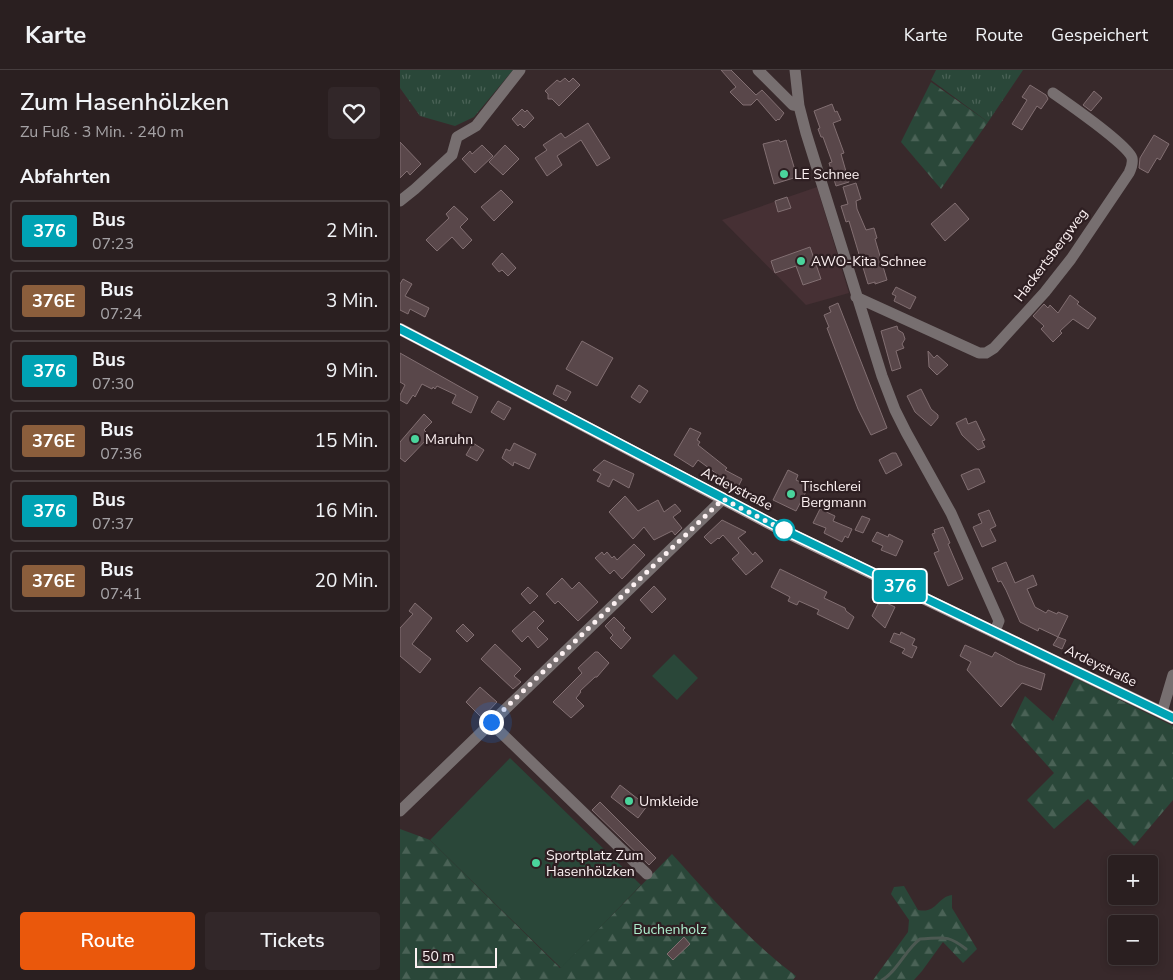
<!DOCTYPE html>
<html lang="de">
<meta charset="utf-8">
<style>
:root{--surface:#2a1f20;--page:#322729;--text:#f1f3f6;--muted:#a5a2a5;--line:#463d3e;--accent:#ea580c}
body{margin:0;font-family:"Nunito Sans",sans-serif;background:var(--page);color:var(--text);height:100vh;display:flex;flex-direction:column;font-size:19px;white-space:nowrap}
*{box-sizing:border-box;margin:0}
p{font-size:16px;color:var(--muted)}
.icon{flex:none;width:28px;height:28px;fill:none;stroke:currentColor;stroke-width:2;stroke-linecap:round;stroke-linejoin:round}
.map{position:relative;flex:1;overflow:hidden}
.details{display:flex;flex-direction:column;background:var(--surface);width:400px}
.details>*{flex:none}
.badge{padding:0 10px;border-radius:4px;font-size:18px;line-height:32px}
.buttons{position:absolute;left:708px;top:785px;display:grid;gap:10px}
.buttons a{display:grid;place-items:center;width:50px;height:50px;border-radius:5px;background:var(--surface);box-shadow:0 2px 8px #0003,0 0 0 1px var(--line);font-size:25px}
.scale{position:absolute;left:15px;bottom:12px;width:82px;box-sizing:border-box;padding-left:5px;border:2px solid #fcf1f2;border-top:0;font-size:14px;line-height:18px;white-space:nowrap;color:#fcf1f2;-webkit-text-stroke:4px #2e1f22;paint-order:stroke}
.you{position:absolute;width:25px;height:25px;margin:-12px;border:4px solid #fff;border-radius:50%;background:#1a73e8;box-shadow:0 0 0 8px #1a73e833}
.map>.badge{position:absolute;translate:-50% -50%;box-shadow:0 0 0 2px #fff}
h2{padding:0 20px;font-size:19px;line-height:45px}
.round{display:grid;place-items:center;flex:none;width:52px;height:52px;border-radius:5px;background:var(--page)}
.headline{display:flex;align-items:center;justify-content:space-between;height:85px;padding:0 20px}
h1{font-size:24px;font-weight:600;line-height:38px}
.action{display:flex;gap:10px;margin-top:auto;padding:10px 20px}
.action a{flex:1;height:58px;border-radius:5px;background:var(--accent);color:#fff;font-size:20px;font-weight:600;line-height:58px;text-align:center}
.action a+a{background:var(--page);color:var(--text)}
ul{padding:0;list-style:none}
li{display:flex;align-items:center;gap:15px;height:62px;margin:0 10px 8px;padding:0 10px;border:2px solid var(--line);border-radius:5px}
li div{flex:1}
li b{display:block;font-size:19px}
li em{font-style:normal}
li .badge{min-width:55px;font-weight:700;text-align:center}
header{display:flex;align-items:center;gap:30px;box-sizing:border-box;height:70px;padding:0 25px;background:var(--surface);border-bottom:1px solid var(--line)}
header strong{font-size:24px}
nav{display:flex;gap:28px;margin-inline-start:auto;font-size:18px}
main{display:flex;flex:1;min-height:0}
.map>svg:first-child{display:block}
.built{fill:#463034}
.grass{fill:url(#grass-tufts)}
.forest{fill:url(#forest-firs)}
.pitch{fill:#2a4739}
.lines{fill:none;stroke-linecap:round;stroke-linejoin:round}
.stream{stroke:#4c5952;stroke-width:3}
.building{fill:#59474a;stroke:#826f72}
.street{stroke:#776f70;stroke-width:11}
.secondary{stroke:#a09395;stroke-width:12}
.line-casing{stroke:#fff;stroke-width:11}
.line{stroke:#00a3b4;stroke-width:8}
.walk{stroke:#fcf1f2;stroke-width:5;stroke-dasharray:0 9}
.poi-dot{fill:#4ad49c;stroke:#2e1f22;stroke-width:2}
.stop-dot{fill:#fff;stroke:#00a3b4;stroke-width:2.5}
.labels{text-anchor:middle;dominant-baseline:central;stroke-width:4.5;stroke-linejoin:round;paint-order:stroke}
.poi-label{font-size:14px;fill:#fcf1f2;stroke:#2e1f22;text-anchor:start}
.street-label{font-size:14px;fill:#fcf1f2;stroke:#2e1f22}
.park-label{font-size:14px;fill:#aeeece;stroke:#2e1f22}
</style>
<header>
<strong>Karte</strong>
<nav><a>Karte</a><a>Route</a><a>Gespeichert</a></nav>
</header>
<main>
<section class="details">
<div class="headline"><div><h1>Zum Hasenhölzken</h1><p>Zu Fuß · 3 Min. · 240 m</p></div><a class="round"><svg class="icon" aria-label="heart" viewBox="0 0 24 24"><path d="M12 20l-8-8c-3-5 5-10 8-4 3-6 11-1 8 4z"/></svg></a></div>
<h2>Abfahrten</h2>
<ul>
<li><span class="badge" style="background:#00a3b4;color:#fff">376</span><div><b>Bus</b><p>07:23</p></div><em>2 Min.</em></li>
<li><span class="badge" style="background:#8b5e3c;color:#fff">376E</span><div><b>Bus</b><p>07:24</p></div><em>3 Min.</em></li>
<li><span class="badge" style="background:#00a3b4;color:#fff">376</span><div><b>Bus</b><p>07:30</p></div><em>9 Min.</em></li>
<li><span class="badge" style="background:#8b5e3c;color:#fff">376E</span><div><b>Bus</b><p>07:36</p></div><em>15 Min.</em></li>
<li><span class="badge" style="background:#00a3b4;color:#fff">376</span><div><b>Bus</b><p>07:37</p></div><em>16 Min.</em></li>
<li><span class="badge" style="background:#8b5e3c;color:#fff">376E</span><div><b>Bus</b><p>07:41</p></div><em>20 Min.</em></li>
</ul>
<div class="action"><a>Route</a><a>Tickets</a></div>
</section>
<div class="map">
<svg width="773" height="910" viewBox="0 0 773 910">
<defs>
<pattern id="grass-tufts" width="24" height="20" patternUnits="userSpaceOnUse" patternTransform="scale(1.25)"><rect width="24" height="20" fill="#2a4739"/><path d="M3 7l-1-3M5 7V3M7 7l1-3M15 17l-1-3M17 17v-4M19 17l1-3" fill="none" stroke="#4a6256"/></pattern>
<pattern id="forest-firs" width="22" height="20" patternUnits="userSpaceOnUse" patternTransform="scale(1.25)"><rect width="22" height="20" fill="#2a4739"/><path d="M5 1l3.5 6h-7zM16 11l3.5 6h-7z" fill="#4a6256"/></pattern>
</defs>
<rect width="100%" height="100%" fill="#38292b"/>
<!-- built -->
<path class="built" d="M 417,117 L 449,223 L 406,235 L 322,150 Z"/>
<!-- grass -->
<path class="grass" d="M 0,0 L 113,0 L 74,47 L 55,56 L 20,46 L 0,18 Z
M 536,0 L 623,0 L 588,52 L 531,10 Z"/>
<!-- forest -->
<path class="forest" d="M 531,12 L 588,52 L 541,119 L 501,72 Z
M 675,608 L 773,656 L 773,730 L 734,776 L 688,729 L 654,759 L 627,730 L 654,703 L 611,655 L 625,626 L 653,651 Z
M 0,759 L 30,770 L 160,898 L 272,784 C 311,827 350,872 396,906 L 393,910 L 0,910 Z
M 504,816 L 518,840 C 537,844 537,827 552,825 L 552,838 L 577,879 L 563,893 L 543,872 L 522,901 L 514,910 L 473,910 L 508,862 L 509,850 L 491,824 L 494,817 Z"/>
<!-- pitch -->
<path class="pitch" d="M 274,584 L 298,608 L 277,630 L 252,606 Z
M 110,688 L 241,815 L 161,898 L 30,770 Z"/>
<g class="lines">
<!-- stream -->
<path class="stream" d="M 482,910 C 496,903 506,879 520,869 C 543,868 547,864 566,879"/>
</g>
<!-- building -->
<path class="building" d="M 321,0 L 331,0 L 356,25 L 362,20 L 384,43 L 379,50 L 378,49 L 376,51 L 357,29 L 351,35 L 343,35 L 330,22 L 336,17 Z
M 165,8 L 169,12 L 173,8 L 180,15 L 159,36 L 152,29 L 148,29 L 148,24 L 145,21 L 157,10 L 160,12 Z
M 630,15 L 646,25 L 648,29 L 641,39 L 637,36 L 622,60 L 612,54 L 627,30 L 622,27 Z
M 694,21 L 702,28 L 691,41 L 683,35 Z
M 432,34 L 435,42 L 437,41 L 441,50 L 433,53 L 444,83 L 441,84 L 449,112 L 436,116 L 429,93 L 432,92 L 423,67 L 421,67 L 418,59 L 420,58 L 414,41 Z
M 122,39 L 125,42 L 127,40 L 134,48 L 124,58 L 120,54 L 118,56 L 112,49 Z
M 188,53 L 210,88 L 197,96 L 181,70 L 157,86 L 162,95 L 147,106 L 135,88 L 147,80 L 143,75 L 161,63 L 165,68 Z
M 754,65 L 769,74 L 760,90 L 757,88 L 748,103 L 739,98 L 740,88 Z
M 379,70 L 380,72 L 386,70 L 397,107 L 374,114 L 363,74 Z
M 0,72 L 21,94 L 10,105 L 7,101 L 0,108 Z
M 82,75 L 93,86 L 75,103 L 62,89 L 70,81 L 72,84 Z
M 105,75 L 119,89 L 103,105 L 89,92 Z
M 456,113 L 461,129 L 456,131 L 457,139 L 466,160 L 474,158 L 477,168 L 475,169 L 487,210 L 475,214 L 475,212 L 468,214 L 449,151 L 446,152 L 441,136 L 448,134 L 443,117 Z
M 101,120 L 113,132 L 94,151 L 81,137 Z
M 387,127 L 391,138 L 378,142 L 375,131 Z
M 555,133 L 569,149 L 545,171 L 531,154 Z
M 54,136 L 68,149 L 60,157 L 72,170 L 63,179 L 52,167 L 37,181 L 26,170 L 49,148 L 46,144 Z
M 410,177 L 421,209 L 403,215 L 396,196 L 375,203 L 371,191 Z
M 102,183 L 116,198 L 108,206 L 102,200 L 99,202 L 92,194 Z
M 3,209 L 12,214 L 5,226 L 29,238 L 25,247 L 10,239 L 8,244 L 0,240 L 0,214 Z
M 496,217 L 516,227 L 510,239 L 494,231 L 496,226 L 492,224 Z
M 670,225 L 679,232 L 677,234 L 696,248 L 688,259 L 673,249 L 660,261 L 662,263 L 653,272 L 641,259 L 644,256 L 633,246 L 644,234 L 648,238 L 650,235 L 658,243 Z
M 438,233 L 487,358 L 471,365 L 458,339 L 427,258 L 429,257 L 424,245 L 431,242 L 429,237 Z
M 497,256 L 498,260 L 503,263 L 505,269 L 502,274 L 504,278 L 496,281 L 501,298 L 492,301 L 481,261 Z
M 182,271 L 213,288 L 197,316 L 166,299 Z
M 528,281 L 534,288 L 537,285 L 548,295 L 537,305 L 529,297 Z
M 0,283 L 78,327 L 71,343 L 52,333 L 56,325 L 37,316 L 35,319 L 33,317 L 32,319 L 22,314 L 15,327 L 13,325 L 7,334 L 0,330 L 0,325 L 5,315 L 0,312 Z
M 157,315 L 171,322 L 166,331 L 153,324 Z
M 239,315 L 248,321 L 240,333 L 231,327 Z
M 521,319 L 531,339 L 538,345 L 538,348 L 531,356 L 515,342 L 507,326 Z
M 98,331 L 111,338 L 104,350 L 91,342 Z
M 24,344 L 32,352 L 24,360 L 30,366 L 5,392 L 0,388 L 0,372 Z
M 566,348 L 568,354 L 576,351 L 585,370 L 582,371 L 585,377 L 578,380 L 562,365 L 556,353 Z
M 290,358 L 301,363 L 297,370 L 300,372 L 298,375 L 327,398 L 325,400 L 342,409 L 336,421 L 323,414 L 325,410 L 298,390 L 293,397 L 274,385 Z
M 73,373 L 84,380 L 77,391 L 66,385 Z
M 114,373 L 136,384 L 129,399 L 114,392 L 113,396 L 102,388 L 106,379 L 110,381 Z
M 492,383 L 496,383 L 502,395 L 486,404 L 479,390 Z
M 204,390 L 234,404 L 229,418 L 213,409 L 209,417 L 197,411 L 201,404 L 193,400 Z
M 575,399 L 579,399 L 585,412 L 568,420 L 561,405 Z
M 388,400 L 398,405 L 396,410 L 409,416 L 396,441 L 373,430 Z
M 225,426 L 238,441 L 258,430 L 264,442 L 275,434 L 281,441 L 273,447 L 282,458 L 275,465 L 272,461 L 254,470 L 244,457 L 233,469 L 209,442 Z
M 420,439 L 435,446 L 433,451 L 452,459 L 448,468 L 445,466 L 442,472 L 424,463 L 426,458 L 413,453 Z
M 589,440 L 596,456 L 590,459 L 596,471 L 582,477 L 573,457 L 582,453 L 578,444 Z
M 462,446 L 470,449 L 463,463 L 455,460 Z
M 322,450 L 346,462 L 338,468 L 353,485 L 355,482 L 363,491 L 346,505 L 332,489 L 339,483 L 323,465 L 319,469 L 318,468 L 311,474 L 304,467 Z
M 543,457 L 550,473 L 548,474 L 563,509 L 548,516 L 534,483 L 539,481 L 532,464 L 535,463 L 534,460 Z
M 477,462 L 488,467 L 489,464 L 503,471 L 496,486 L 481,480 L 483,476 L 472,471 Z
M 234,474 L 245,485 L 222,509 L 214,500 L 210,504 L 195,488 L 202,482 L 204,485 L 207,482 L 212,488 L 214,486 L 217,490 Z
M 606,492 L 615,513 L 633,505 L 637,515 L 627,519 L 635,537 L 646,543 L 648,540 L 657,544 L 658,542 L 668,546 L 658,567 L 666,570 L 662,579 L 653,575 L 658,567 L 639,558 L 638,561 L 620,552 L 606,520 L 601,511 L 598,512 L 592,498 Z
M 380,499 L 427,522 L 424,528 L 445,538 L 446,541 L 454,547 L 448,559 L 417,544 L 419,540 L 399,531 L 397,535 L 388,531 L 390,527 L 371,517 Z
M 162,508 L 172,519 L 179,512 L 198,532 L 178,551 L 158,531 L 155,534 L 146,524 Z
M 254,516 L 266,529 L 252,543 L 240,530 Z
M 128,517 L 138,526 L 130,534 L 121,524 Z
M 480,530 L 495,537 L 485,558 L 472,546 Z
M 15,533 L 32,548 L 12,574 L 31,589 L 20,603 L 0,586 L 0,558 L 13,544 L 9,541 Z
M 134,541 L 144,551 L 137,558 L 148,569 L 138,578 L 128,566 L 122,572 L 112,561 Z
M 214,547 L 225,558 L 223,560 L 231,568 L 221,579 L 210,568 L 213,565 L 205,556 Z
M 63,554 L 74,565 L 67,572 L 56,561 Z
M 501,562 L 515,569 L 512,575 L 517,577 L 512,588 L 502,583 L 505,579 L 490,572 L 494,563 L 500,565 Z
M 95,574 L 121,599 L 114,606 L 121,612 L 113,619 L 81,589 Z
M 565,575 L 592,587 L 595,582 L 617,594 L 645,604 L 641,620 L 622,613 L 601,637 L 567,600 L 571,592 L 560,586 Z
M 195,582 L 198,582 L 209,593 L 197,607 L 195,607 L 180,621 L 181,622 L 176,628 L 184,636 L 171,648 L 153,632 L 182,603 L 178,598 Z
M 80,617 L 97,632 L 82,648 L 66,632 Z
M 220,715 L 247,736 L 238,748 L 211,727 Z
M 200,732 L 256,788 L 249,795 L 192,740 Z
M 284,867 L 290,874 L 273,890 L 267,884 Z"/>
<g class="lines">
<!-- street -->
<path class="street" d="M 358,0 L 393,35 L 399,36
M 395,0 L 399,36 L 406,63 L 482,306 L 495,340 L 506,362 L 551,443 L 599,551 L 595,561
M 0,131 L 15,119 L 52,85 L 57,67 L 76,56 L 120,0
M 456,227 L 579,283 L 586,283 L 594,278 L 645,222 L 671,189 L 729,103 C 731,99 733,93 732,88 C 728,75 666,32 653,23
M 762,642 L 773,605
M 91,653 L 247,804
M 0,741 L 323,429"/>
<!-- secondary -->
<path class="secondary" d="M 0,259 L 384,461 L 773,648"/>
</g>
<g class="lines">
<!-- line casing -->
<g class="line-casing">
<path id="line" d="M 0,259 L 384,460 L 773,648"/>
</g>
<!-- line -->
<use href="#line" class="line"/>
<!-- walk -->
<path class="walk" d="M 91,652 L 323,429 L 384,460"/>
</g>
<!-- markers -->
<g class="poi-dot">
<circle cx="384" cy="104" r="5"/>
<circle cx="401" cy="191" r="5"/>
<circle cx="15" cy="369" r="5"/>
<circle cx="391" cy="424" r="5"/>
<circle cx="229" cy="731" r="5"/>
<circle cx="136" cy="793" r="5"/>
</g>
<circle class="stop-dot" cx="384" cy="460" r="10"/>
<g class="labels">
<!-- poi labels -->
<g class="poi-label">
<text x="394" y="104">LE Schnee</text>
<text x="411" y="191">AWO-Kita Schnee</text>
<text x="25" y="369">Maruhn</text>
<text x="401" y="416">Tischlerei<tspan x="401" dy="16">Bergmann</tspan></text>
<text x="239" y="731">Umkleide</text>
<text x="146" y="785">Sportplatz Zum<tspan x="146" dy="16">Hasenhölzken</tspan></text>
</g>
<!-- street labels -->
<g class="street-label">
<text transform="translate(651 185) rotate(-53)">Hackertsbergweg</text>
<text transform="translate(337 419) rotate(27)">Ardeystraße</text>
<text transform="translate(701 596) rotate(26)">Ardeystraße</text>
</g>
<!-- park labels -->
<g class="park-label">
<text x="270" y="859">Buchenholz</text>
</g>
</g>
</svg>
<div class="buttons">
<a>+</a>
<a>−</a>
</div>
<div class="scale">50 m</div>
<div class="you" style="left:91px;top:652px"></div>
<b class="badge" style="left:500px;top:516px;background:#00a3b4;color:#fff">376</b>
</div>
</main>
